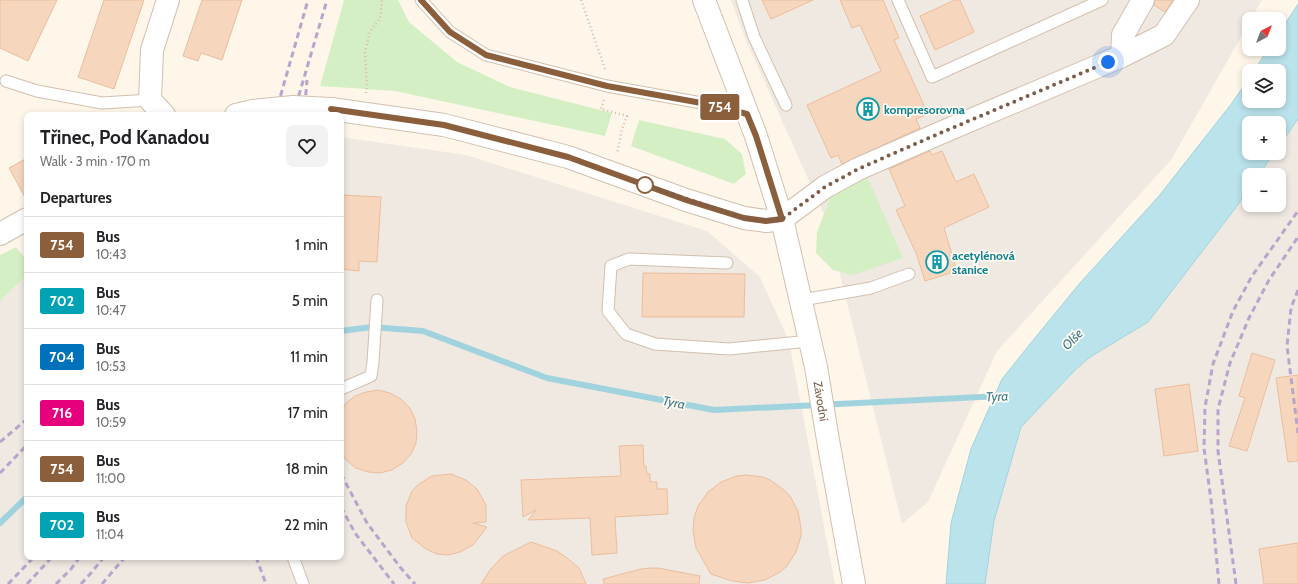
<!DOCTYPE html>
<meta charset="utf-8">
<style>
:root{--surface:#fff;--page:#f2f2f2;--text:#202124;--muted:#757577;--line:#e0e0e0}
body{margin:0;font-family:Cabin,sans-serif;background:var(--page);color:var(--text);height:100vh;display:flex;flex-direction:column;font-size:15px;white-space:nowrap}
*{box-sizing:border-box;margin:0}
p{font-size:13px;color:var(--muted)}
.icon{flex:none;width:22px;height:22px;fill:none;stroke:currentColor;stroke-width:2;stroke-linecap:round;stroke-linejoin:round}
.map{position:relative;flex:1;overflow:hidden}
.sheet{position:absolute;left:24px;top:112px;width:320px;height:448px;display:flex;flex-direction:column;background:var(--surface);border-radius:8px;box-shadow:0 2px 6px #0003}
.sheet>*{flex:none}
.badge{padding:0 8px;border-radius:3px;font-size:14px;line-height:26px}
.needle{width:26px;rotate:42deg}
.fabs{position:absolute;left:1242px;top:12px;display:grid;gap:8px}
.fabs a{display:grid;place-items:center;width:44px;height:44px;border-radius:8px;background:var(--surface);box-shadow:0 2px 6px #0003;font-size:20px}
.you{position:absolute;width:20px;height:20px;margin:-10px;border:3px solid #fff;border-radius:50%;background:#1a73e8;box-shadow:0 0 0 6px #1a73e833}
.map>.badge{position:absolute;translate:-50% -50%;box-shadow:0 0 0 2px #fff}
h2{padding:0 16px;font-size:15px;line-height:36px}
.round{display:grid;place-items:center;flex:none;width:42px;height:42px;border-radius:8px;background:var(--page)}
.summary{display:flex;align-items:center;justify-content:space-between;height:68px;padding:0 16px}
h1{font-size:19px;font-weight:700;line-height:30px}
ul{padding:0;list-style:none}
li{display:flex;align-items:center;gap:12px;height:56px;padding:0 16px;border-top:1px solid var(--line)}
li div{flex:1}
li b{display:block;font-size:15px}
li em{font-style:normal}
li .badge{min-width:44px;font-weight:700;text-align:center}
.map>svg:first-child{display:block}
.industrial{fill:#efe9e2}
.green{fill:#d5efc5}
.water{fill:#bbe3eb;stroke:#a0d3de}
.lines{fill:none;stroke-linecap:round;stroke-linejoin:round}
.stream{stroke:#a0d3de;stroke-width:6}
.building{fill:#f7d6be;stroke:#ebbd9c}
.service-casing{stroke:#d3bfad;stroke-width:13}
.minor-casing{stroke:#d3bfad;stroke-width:24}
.tertiary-casing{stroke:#d3bfad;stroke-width:24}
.path{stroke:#ddb9a0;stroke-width:2.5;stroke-dasharray:1 3;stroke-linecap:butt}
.service{stroke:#fff;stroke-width:11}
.minor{stroke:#fff;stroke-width:22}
.tertiary{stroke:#fff;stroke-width:22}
.rail{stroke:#baa4cb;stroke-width:3;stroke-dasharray:6 4;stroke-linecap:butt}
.minor-bridge-casing{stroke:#d3bfad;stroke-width:24;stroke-linecap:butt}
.minor-bridge{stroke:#fff;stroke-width:22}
.line-casing{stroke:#fff;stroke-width:9}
.line{stroke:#8b5e3c;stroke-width:6}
.walk{stroke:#7d5d49;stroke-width:4;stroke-dasharray:0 7.2}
.stop-dot{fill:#fff;stroke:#8b5e3c;stroke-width:2}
.labels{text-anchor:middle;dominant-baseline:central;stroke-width:3.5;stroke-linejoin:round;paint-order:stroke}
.culture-label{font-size:12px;font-weight:bold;fill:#0d838f;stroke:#fffaf2;text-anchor:start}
.street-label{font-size:12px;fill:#7d5d49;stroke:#fffaf2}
.water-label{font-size:13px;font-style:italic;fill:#3d7b8b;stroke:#fffaf2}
</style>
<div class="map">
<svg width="1298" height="584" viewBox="0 0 1298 584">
<rect width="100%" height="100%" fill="#fef7e9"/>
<!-- industrial -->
<path class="industrial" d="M 731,0 L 1262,0 L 1251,19 L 1249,19 L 1249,23 L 1171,160 L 997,351 L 928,502 L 902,524 L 826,219 L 745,38 Z
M 1298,119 L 1298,584 L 985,584 L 994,521 L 1021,427 L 1075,370 L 1090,357 L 1148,322 L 1234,210 L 1249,189 L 1249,205 L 1279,205 L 1279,175 L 1259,175 L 1274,153 L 1279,153 L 1279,146 Z
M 341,137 L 466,155 L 707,231 L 760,277 L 789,341 L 835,584 L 0,584 L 0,301 L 27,275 L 27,557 L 341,557 Z"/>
<!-- green -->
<path class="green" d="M 344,0 L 398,0 L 409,22 L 457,62 L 510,87 L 612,113 L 605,136 L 395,91 L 320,86 Z
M 639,120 L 725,139 L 742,154 L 746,174 L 734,184 L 631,146 Z
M 867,176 L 903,258 L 853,275 L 833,270 L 816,253 L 817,232 L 832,193 Z
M 16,247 L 27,261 L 27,275 L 0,301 L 0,255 Z"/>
<!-- water -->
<path class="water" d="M 1298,4 L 1298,119 L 1279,146 L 1279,123 L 1249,123 L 1249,153 L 1274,153 L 1259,175 L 1249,175 L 1249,189 L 1234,210 L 1148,322 L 1090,357 L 1075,370 L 1021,427 L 994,521 L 985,584 L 946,584 L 951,523 L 971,449 L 1002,379 L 1030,344 L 1080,283 L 1159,196 L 1232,103 L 1249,78 L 1249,101 L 1279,101 L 1279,71 L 1254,71 L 1268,49 L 1279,49 L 1279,33 Z"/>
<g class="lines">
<!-- stream -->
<path class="stream" d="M 341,331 L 372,327 L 423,331 L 547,378 L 714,410 L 1001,396
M 0,523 L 27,497"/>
</g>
<!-- building -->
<path class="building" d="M 0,0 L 57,0 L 28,61 L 0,48 Z
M 104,0 L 144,0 L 114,89 L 78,77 Z
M 202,0 L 242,0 L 222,60 L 201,53 L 198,61 L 183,56 Z
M 762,0 L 813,0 L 771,19 Z
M 840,0 L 883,0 L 899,38 L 894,40 L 928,114 L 916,119 L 920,128 L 842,164 L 838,155 L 831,158 L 807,105 L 881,71 L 860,25 L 852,28 Z
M 955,0 L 960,0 L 974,32 L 935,50 L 920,16 Z
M 1155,0 L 1173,0 L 1165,12 L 1154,5 Z
M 930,151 L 932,155 L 942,151 L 956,182 L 974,174 L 989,207 L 944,228 L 957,271 L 925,281 L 916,253 L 896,210 L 905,206 L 889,169 Z
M 27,158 L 27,201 L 9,168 Z
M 341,195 L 381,197 L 377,262 L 359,261 L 359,271 L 341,269 Z
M 643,273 L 745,274 L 744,317 L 642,317 Z
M 1252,353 L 1275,360 L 1247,451 L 1229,446 L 1245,398 L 1239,396 Z
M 1298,375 L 1298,461 L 1288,462 L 1276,378 Z
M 1189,384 L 1198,451 L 1164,456 L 1155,389 Z
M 378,390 L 390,393 L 401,399 L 410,408 L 415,419 L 417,431 L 416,443 L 411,454 L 403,463 L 392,470 L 380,473 L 368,472 L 356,468 L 346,460 L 341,453 L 341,411 L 345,404 L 355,396 L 366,392 Z
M 643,445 L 644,467 L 646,466 L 647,474 L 650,474 L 650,482 L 657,482 L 657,489 L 667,489 L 668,514 L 615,517 L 617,553 L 592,555 L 590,518 L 528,520 L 536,510 L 523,517 L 521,480 L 621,476 L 619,446 Z
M 451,474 L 466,480 L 477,489 L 486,505 L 486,522 L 473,523 L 487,527 L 473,545 L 460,552 L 449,555 L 437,554 L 426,549 L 412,538 L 406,522 L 406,506 L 412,491 L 419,484 L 432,476 Z
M 746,475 L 763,477 L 770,480 L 784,490 L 790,496 L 798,511 L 801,528 L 801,536 L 796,552 L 787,566 L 780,572 L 765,580 L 748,583 L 732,581 L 711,574 L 696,548 L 693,531 L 694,518 L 698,506 L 708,492 L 721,482 L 737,476 Z
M 531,542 L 557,551 L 567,558 L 579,568 L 586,584 L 481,584 L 490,570 L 503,556 Z
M 1298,543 L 1298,584 L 1264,584 L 1259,549 Z
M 650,568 L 658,568 L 700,576 L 699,584 L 604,584 L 603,579 L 641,569 Z"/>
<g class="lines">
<!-- service casing -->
<g class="service-casing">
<path id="service" d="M 421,0 L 450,32 L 486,55 L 607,86 L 707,104 L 747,114
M 742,0 L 754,37 L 786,105
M 898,0 L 932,77 L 1102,0
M 6,81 L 37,91 L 102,103 L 150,100
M 727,263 L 629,259 L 611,266 L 608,311 L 626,334 L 655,344 L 729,349 L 810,341
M 802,300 L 871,288 L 909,274
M 341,389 L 371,376 L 373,362 L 377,300
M 293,557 L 303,584"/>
</g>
<!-- minor casing -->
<g class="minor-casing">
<path id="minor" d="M 1122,56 L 1123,35 L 1143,0
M 331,109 L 444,125 L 568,157 L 686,200 L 744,218 L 766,221 L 782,219 L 825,187 L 858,169 L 938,134 L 1122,56 L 1164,35 L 1188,0
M 164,115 L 150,100 L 152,50 L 168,0
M 236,115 L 253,111
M 0,234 L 27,219"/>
</g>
<!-- tertiary casing -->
<g class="tertiary-casing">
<g id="tertiary">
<path id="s1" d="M 704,0 L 756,136 L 782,219 L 816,367 L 829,446 L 854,584"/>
</g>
</g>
<!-- path -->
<path class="path" d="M 581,0 L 605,69
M 366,93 L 367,85 L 365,53 L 370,31 L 380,19 L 382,0
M 604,100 L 601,109 L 627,116 L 622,129 L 617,154"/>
<!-- service -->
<use href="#service" class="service"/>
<!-- minor -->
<use href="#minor" class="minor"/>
<!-- tertiary -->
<use href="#tertiary" class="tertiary"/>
<!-- rail -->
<path class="rail" d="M 275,115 L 308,0
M 293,115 L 327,0
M 304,115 L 307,80
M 1298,290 L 1291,308 L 1287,346 L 1298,433
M 0,442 L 27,419
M 0,473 L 27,445
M 341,474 L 367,523 L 400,567 L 415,584
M 341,507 L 355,533 L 394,584
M 256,557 L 266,584
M 8,584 L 34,557
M 27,584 L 52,557
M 56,584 L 71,569 L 80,557
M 81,584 L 91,573 L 104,557
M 102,584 L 125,557
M 1219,584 L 1211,500 L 1204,448 L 1205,407 L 1213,364 L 1233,311 L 1252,276 L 1298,211
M 1236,584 L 1218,451 L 1218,409 L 1230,363 L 1249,318 L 1269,280 L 1298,237"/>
<!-- minor-bridge casing -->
<g class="minor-bridge-casing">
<path id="minor-bridge" d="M 253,111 L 293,107 L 331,109"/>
</g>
<!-- minor-bridge -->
<use href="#minor-bridge" class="minor-bridge"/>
</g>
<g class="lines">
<!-- line casing -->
<g class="line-casing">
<path id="line" d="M 331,109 L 444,125 L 568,157 L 686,200 L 744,218 L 766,221 L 782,219 L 756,136 L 747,114 L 707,104 L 607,86 L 486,55 L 450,32 L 421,0"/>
</g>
<!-- line -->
<use href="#line" class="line"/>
<!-- walk -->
<path class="walk" d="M 645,185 L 642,184 L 744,218 L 766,221 L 782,219 L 825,187 L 858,169 L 938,134 L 1108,62"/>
</g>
<!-- icons -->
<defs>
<g id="building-ring" transform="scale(1.15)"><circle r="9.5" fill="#fffaf2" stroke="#0f9aa8" stroke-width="1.5"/><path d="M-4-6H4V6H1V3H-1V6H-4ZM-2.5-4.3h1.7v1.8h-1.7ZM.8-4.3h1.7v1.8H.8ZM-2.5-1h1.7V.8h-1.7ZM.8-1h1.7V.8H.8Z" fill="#0f9aa8"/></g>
</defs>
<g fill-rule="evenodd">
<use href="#building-ring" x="868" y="109"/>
<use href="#building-ring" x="937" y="262"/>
</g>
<!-- markers -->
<circle class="stop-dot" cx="645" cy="185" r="8"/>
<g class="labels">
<!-- culture labels -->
<g class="culture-label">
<text x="884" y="109">kompresorovna</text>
<text x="952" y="255">acetylénová<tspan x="952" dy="14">stanice</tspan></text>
</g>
<!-- street labels -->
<g class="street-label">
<text stroke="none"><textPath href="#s1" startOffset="419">Závodní</textPath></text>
</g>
<!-- water labels -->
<g class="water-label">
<text transform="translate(1072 339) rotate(-46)">Olše</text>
<text transform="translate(997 396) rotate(-3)">Tyra</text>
<text transform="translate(674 402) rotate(11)">Tyra</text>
</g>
</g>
</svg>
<div class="fabs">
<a><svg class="needle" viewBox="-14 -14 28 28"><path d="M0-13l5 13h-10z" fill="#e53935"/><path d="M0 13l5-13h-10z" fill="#757577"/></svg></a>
<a><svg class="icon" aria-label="layers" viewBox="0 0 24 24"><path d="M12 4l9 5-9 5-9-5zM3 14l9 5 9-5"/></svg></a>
<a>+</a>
<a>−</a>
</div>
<div class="you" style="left:1108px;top:62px"></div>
<b class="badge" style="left:720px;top:107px;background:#8b5e3c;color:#fff">754</b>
<section class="sheet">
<div class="summary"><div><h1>Třinec, Pod Kanadou</h1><p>Walk · 3 min · 170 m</p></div><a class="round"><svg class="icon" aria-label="heart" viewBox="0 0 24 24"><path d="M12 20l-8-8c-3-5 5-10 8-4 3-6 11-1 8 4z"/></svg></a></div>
<h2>Departures</h2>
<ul>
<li><span class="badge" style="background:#8b5e3c;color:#fff">754</span><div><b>Bus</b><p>10:43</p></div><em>1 min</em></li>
<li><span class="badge" style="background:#00a3b4;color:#fff">702</span><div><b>Bus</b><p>10:47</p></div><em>5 min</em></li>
<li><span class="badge" style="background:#0072bc;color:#fff">704</span><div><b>Bus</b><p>10:53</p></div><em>11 min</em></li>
<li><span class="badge" style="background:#e6007e;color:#fff">716</span><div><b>Bus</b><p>10:59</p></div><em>17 min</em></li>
<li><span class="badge" style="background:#8b5e3c;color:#fff">754</span><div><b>Bus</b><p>11:00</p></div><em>18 min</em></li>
<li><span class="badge" style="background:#00a3b4;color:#fff">702</span><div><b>Bus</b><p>11:04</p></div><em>22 min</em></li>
</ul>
</section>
</div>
